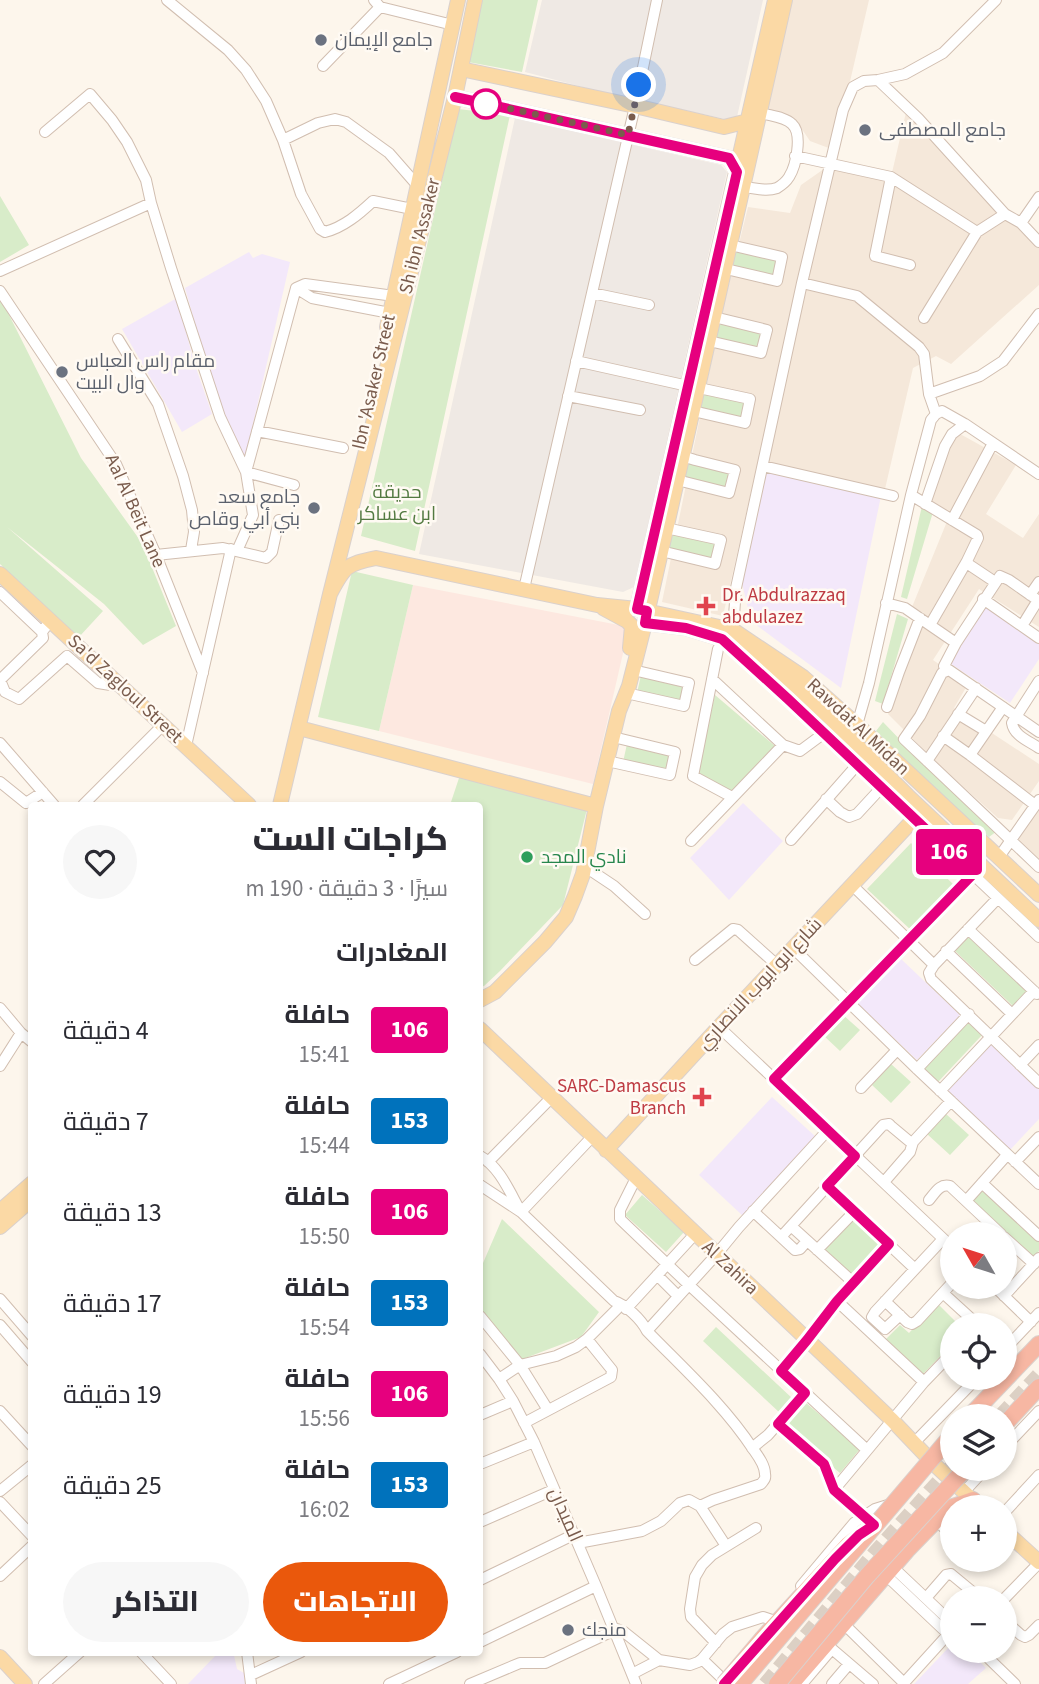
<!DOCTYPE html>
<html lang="ar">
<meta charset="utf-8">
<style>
:root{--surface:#fff;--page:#f7f7f7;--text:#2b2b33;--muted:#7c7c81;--accent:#ea580c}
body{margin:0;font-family:"Source Sans 3",Cairo,sans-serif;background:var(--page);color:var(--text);direction:rtl;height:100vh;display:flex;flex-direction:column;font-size:26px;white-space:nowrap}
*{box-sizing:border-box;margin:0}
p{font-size:23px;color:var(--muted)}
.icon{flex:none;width:38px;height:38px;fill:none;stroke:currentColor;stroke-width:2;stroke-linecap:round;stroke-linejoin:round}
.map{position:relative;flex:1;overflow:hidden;direction:ltr}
.drawer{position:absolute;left:28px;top:802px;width:455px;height:854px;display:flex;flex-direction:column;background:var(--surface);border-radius:7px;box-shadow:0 4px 10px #0003;direction:rtl}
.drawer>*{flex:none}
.badge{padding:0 14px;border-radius:5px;font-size:24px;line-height:46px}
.needle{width:46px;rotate:309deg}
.controls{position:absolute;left:940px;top:1222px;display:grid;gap:14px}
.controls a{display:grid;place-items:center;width:77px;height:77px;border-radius:50%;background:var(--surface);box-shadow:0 4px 10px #0003;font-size:35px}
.you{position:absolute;width:35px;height:35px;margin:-18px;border:5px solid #fff;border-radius:50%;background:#1a73e8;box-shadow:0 0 0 10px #1a73e833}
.map>.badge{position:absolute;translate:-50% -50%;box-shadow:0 0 0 4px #fff}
h2{padding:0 35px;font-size:26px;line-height:63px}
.round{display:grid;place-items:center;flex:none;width:74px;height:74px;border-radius:37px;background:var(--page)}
.summary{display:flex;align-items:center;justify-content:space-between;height:119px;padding:0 35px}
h1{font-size:33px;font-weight:800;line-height:52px}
.button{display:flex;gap:14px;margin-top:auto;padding:14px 35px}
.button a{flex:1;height:80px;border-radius:42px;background:var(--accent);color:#fff;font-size:28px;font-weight:800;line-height:80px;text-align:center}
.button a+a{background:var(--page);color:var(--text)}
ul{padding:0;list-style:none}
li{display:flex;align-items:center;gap:21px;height:91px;padding:0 35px}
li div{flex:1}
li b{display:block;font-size:26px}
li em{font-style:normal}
li .badge{min-width:77px;font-weight:700;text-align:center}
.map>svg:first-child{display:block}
.residential{fill:#f5e8da}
.commercial{fill:#fde8e0}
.industrial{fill:#efe9e4}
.education{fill:#f3e8fa}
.green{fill:#d8ecc9}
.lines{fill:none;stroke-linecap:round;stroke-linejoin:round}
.major-tunnel{stroke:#dcd0c4;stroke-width:14;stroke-dasharray:14 7;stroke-linecap:butt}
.minor-casing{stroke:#d1beb0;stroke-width:12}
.major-casing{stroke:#dad1cd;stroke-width:16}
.highway-casing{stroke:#dad1cd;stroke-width:18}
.minor{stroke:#fff;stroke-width:10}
.major{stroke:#fbd9a5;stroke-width:14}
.highway{stroke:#f7b7a3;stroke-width:16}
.highway-bridge-casing{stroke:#dad1cd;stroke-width:18;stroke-linecap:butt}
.highway-bridge{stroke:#f7b7a3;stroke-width:16}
.line-casing{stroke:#fff;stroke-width:16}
.line{stroke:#e6007e;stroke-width:10}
.walk{stroke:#7a5c4d;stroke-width:7;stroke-dasharray:0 12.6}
.worship-dot{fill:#6b7280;stroke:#fffaf3;stroke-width:2.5}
.stop-dot{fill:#fff;stroke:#e6007e;stroke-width:3.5}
.health-dot{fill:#e0444e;stroke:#fffaf3;stroke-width:2.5}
.leisure-dot{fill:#2e9e5b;stroke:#fffaf3;stroke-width:2.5}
.labels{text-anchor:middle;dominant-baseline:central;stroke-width:5;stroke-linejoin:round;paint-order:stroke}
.worship-label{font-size:19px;fill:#5b616d;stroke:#fffaf3;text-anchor:start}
.street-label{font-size:19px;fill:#7a5c4d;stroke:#fffaf3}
.park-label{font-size:19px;fill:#537a41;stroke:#fffaf3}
.health-label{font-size:19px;fill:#be3a42;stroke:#fffaf3;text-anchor:start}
.leisure-label{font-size:19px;fill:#27864d;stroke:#fffaf3;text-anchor:start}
</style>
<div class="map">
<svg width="1039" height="1684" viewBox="0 0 1039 1684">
<rect width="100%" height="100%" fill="#fdf6ec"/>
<!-- residential -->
<path class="residential" d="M 785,0 L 869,0 L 834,150 L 810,141 L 795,119 L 762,111 Z
M 907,108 L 1039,242 L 1039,285 L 951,364 L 936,356 L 913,368 L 885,489 L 758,461 L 723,616 L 662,602 L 718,329 L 748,207 L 790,213 L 801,185 L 831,164 L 891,177 Z
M 953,430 L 1016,465 L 986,514 L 1023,538 L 1039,514 L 1039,627 L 979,589 L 933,660 L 968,684 L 954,708 L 1039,764 L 1039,781 L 1012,820 L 998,818 L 940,766 L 888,714 L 924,613 L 912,607 L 948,519 L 930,505 Z
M 1039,801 L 1039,868 L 1015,839 Z"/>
<!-- commercial -->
<path class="commercial" d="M 413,585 L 629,627 L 593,784 L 379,731 Z"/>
<!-- industrial -->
<path class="industrial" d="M 542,0 L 763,0 L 737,117 L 730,120 L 602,92 L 525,72 Z
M 515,118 L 721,165 L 727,172 L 634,587 L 623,592 L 419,554 Z"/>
<!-- education -->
<path class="education" d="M 249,252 L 253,258 L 262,254 L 290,262 L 245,459 L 225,419 L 202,348 L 185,288 Z
M 177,298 L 194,362 L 212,414 L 182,432 L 122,329 Z
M 767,470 L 881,496 L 841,688 L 751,621 L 742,583 Z
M 986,604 L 1039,639 L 1039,659 L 1010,703 L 948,662 Z
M 743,803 L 783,841 L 729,900 L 690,858 Z
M 900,958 L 960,1015 L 917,1060 L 857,1003 Z
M 990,1040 L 1039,1086 L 1039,1119 L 1009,1151 L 943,1090 Z
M 772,1097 L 816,1137 L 743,1216 L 699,1175 Z
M 952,1644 L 952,1650 L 968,1650 L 986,1668 L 968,1684 L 914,1684 Z
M 232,1652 L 234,1655 L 237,1669 L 244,1673 L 245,1684 L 188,1684 L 217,1654 Z"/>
<!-- green -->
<path class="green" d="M 482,0 L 538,0 L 522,72 L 468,62 Z
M 458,109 L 510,115 L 415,551 L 361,536 Z
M 0,196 L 29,245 L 0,262 Z
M 734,249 L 780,260 L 775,278 L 730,267 Z
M 0,297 L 81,458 L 142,543 L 176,626 L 143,645 L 104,604 L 7,527 L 103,611 L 79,637 L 0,564 Z
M 719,322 L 764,332 L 759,350 L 714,340 Z
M 702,392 L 747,402 L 743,420 L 698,410 Z
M 687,462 L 732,472 L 728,491 L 683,480 Z
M 922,506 L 933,512 L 907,599 L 901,597 Z
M 672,532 L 718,543 L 713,561 L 668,550 Z
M 352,571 L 413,585 L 379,731 L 318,717 Z
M 897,614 L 908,619 L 883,704 L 875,701 Z
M 641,675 L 686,686 L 682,704 L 637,693 Z
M 715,695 L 775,746 L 734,792 L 697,773 Z
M 883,722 L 933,774 L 997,831 L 989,837 L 925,781 L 876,731 Z
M 627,744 L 672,755 L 668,773 L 623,762 Z
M 460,775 L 587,809 L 563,905 L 500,971 L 484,986 L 480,987 L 480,805 L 450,805 Z
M 911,843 L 954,885 L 912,931 L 867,889 Z
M 966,933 L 1027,991 L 1013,1006 L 952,948 Z
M 842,1014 L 860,1030 L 840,1051 L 823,1035 Z
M 967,1019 L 983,1034 L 938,1082 L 922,1067 Z
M 891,1064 L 911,1082 L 891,1103 L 872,1085 Z
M 946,1114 L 969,1135 L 950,1155 L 927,1134 Z
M 983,1187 L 1039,1239 L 1039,1251 L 1032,1258 L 971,1201 Z
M 642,1195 L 684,1232 L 666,1252 L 625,1215 Z
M 851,1218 L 881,1245 L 851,1277 L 822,1249 Z
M 502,1219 L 599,1312 L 581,1337 L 520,1360 L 480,1313 L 480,1270 Z
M 937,1303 L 959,1325 L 952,1325 L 952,1344 L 923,1374 L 886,1339 L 900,1325 L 909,1333 Z
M 716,1327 L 793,1399 L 780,1413 L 703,1341 Z
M 805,1402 L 860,1449 L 840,1473 L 784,1426 Z"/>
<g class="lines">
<!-- major-tunnel -->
<path class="major-tunnel" d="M 1000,1416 L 1039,1374
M 765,1684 L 875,1552 L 952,1466"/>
<!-- minor casing -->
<g class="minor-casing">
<path id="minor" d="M 167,0 L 228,50 L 246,70 L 266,101 L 283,140 L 301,194 L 320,229 L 325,232 C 344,227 359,214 373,201 L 412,209
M 374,0 L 380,7 L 453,25
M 323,66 L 380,7
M 878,80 L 918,118 L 1005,214 L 1021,223 L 1039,242
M 45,132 L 90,94 L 112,120 L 127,142 L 146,180 L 151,203
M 283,140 L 318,123 L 335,119 L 346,122 L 389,153 L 417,185
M 795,156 L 891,177 L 977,232
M 891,177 L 875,256 L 910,265
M 744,187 C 755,188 766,192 777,188 C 782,185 786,182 789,177 C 796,166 803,134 792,124 C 785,117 771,116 761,113
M 1021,223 L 1039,197
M 726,269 L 777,281 L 782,257 L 730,245
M 0,271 L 151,203 L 171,268 L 220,417 L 246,472 L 296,288 L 305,284 L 394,296
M 802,283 L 857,296 L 919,347 L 924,354 L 929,394 L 936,414
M 296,288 L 312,298 L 390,313
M 0,291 L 116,464 L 156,555 L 203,673
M 592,293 L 649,305
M 924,318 L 977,232 L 1005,214
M 118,339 L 158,404 L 183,476 L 192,510 L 194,532 L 191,550
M 709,341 L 761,353 L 767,330 L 714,317
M 576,361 L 688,386
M 929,394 L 980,376 L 1003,361 L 1039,314
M 568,396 L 640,410
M 693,411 L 745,423 L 750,399 L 699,388
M 257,431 L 343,448
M 763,466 L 893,496
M 677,480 L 729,493 L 735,470 L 695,460 L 682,456
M 911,495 L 977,535 L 978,538 L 967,561 L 968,564 L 995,582
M 925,504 L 945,446 L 952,434 L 965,424
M 952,520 L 993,443
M 237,551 L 253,515 L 246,472 L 294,485
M 661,551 L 715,564 L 721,540 L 666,528
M 156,555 L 223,548 L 266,558 L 272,552 L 279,520
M 524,589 L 635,106 L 657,0
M 0,592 L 42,632
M 1030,595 L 1039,582
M 983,599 L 1039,638
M 886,603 L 905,608 L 956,643 L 1000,576 L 1009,580 L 1039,601
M 50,621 L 42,632 L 43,638 L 0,680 L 5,692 L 19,699 L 67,656 L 98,683 L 123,687
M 930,625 L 967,561
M 1022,626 L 1038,600
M 733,630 L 736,588 L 802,283 L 843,110 L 853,87 L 864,81 L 878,80 L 905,74 L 943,53 L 996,0
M 732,648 L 788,699 L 1039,937
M 718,649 L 693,776 L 732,797
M 946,671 L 944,666 L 956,643
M 712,679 L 783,745
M 1039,681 L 1012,723 C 1014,736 1029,741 1039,748
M 626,693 L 684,706 L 689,683 L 633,670
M 887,707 L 899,672 L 920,618
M 958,714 L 986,731
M 857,725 L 869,683 L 911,495 L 931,420 L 936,414 L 942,411 L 965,424 L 1039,474
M 1039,732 L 949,670 L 942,673 L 920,716 L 904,739 L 1039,867
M 943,736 L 970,755 L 1035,805
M 0,743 L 54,805
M 186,746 L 231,549
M 970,755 L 1003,707
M 607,761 L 670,775 L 675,752 L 613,737
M 927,761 L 976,688
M 0,782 L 26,803 L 43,792
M 826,799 L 840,812 L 849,817 L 857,814 L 881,788
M 83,805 L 163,725
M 791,840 L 857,765
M 691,841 L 783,745 L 800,751 L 823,734
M 999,857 L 1039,800
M 584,866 L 614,886 L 645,914
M 852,885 L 934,965
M 998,898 L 934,965 L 929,973 L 931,979 L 1039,1083
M 968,929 L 1037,994
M 793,948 L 917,1069 L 1039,1184
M 946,951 L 1012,1014
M 695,960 L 733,929 L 738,930 L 777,965
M 0,1008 L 21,1033 L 32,1042
M 719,1027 L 952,1247
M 1020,1065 L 1039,1045
M 0,1066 L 21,1033
M 917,1069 L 969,1014
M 774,1079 L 973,875
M 861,1088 L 897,1050
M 940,1091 L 1034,991
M 480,1156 C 500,1167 510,1193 521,1212 L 592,1137
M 488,1162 L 552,1097
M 1015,1162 L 1039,1137
M 636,1178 L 620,1210 L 620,1219 L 689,1285 L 867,1450
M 884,1182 L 910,1152 L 913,1142
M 982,1183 L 1039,1236
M 480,1185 L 521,1212 L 614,1301 C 626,1305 641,1319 647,1331 C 684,1369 724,1405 753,1449 C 758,1456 765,1465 765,1474 C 766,1479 764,1480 761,1484 L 713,1500 L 700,1506
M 827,1186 L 915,1269
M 929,1200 C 935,1193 940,1183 950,1186 L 1001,1234
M 966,1201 L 1007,1155
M 753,1211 L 795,1250 L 800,1249 L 807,1241
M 791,1226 L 854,1283
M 781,1237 L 883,1125 L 889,1124 L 891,1126 L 909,1141 L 913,1142 L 951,1101
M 1004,1237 L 1034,1264
M 817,1250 L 855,1211
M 657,1275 L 678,1296
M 994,1286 L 1031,1322
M 943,1293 L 978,1325
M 1004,1296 L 1039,1258
M 0,1299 L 32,1336
M 837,1301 L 924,1382
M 885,1301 L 907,1322 L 912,1324 L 917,1321 L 952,1283
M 626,1309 L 695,1234
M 900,1315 L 885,1329 L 872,1317 L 875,1312 L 943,1239
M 480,1316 L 520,1365 L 548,1410
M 0,1325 L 32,1362
M 647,1331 L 716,1255 L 739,1227 L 828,1130
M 1004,1350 L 1039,1313
M 480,1354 L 499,1379 L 513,1401 L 534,1442 L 596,1586 L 636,1684
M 781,1371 L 808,1340 L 837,1301 L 889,1244
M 499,1379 L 520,1365 L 556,1356 L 576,1347 L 587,1339 L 617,1309
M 0,1411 L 32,1446
M 480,1415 L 513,1401
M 524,1423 L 611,1377 L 612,1370 L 587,1339
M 778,1424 L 824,1464 L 834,1490 L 867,1520
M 914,1443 L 978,1377
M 752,1448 L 768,1435 L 805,1393
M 1004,1448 L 1039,1411
M 480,1464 L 534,1442
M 834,1490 L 924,1382 L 952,1353
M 0,1491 L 32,1465
M 964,1492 L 986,1468
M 0,1502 L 32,1536
M 1004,1513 L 1039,1475
M 480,1522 L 553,1490
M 939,1523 L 952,1535
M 578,1543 L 642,1531 L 661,1521 L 680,1503 L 689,1500 L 700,1506 L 726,1546
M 978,1559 L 980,1561
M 898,1572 L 952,1623
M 0,1576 L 32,1546
M 480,1580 L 573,1535
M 891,1580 L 948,1634
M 801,1586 L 854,1523 L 875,1509 L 894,1503
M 926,1598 L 946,1575 L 951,1574 L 980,1598
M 1004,1599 L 1039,1563
M 1004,1620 L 1021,1635 L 1025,1637 L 1029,1635 L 1039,1625
M 849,1629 L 904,1683
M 480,1642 L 596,1586
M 716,1643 L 691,1617 L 690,1609 L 695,1577 L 702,1565 L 712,1555 L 756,1528
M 832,1649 L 873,1684
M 980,1650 L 1015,1684
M 141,1652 L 171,1684
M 247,1652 L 251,1684
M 702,1659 L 728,1684
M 632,1674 L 659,1660
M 251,1675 L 301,1652
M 44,1684 L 80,1652
M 389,1684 L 457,1652
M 470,1684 L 520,1663 L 545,1663 L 617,1629 L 624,1632 L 659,1660 L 690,1665 L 698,1662 L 702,1659 L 723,1634 L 732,1627 L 763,1617 L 772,1620
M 802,1684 L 830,1651
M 832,1684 L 849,1664
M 903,1684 L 952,1630"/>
</g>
<!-- major casing -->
<g class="major-casing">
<path id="major" d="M 461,69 L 635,106 L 724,127 L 748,121
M 455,97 L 729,158 L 737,172
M 387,327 L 458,0
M 0,574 L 249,805
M 330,594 C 344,567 346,564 376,558 L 597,605 L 637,609 L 733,630 L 803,677 L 864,731 L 1039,895
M 603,608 L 627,621 L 632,626 L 630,648
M 637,609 L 775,0
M 645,623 L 686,628 L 722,639 L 748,652 L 793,686 L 828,716 L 908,796 L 1039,920
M 299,728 L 596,806
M 280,805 L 330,594 L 455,97 L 475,0
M 480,1000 L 495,992 L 545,942 L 566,917 L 575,896 L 583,874 L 596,806 L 619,711 L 629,686 L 645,623 L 785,0
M 480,1029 L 892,1420 L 935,1465 L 980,1507
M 606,1150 L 719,1027 L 914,819
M 0,1211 L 32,1183
M 0,1227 L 32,1199
M 1004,1530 L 1039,1562
M 0,1657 L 25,1684"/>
</g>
<!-- highway casing -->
<g class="highway-casing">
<path id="highway" d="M 970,1416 L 1039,1344
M 1004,1425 L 1039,1387
M 953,1507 L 973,1500
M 763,1638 L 835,1559 L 848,1545 L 865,1531
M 791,1684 L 907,1550 L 941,1515 L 952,1507"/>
</g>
<!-- minor -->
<use href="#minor" class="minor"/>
<!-- major -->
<use href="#major" class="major"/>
<!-- highway -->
<use href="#highway" class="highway"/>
<!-- highway-bridge casing -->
<g class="highway-bridge-casing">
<path id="highway-bridge" d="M 724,1684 L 763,1638
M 740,1684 L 952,1435
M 777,1684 L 867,1576 L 966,1468"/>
</g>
<!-- highway-bridge -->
<use href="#highway-bridge" class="highway-bridge"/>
</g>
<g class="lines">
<!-- line casing -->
<g class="line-casing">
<path id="line" d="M 455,97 L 729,158 L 737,172 L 637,609 L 647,611 L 645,623 L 686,628 L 722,639 L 788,699 L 973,874 L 774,1079 L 855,1156 L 827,1186 L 889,1244 L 837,1301 L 807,1340 L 781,1371 L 805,1393 L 778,1424 L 824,1464 L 834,1490 L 874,1525 L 859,1535 L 835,1559 L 724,1684"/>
</g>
<!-- line -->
<use href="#line" class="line"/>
<!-- walk -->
<path class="walk" d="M 486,104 L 480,102 L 628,135 L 639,85"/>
</g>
<!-- markers -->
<g class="worship-dot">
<circle cx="321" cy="40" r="7"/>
<circle cx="865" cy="130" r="7"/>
<circle cx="62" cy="372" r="7"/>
<circle cx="314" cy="508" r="7"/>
<circle cx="568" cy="1630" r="7"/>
</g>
<circle class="stop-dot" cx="486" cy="104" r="14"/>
<g class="health-dot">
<path d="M702.5 595.5h7v7h7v7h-7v7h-7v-7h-7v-7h7z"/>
<path d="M698.5 1086.5h7v7h7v7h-7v7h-7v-7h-7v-7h7z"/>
</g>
<circle class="leisure-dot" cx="527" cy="857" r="7"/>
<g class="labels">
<!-- worship labels -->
<g class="worship-label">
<text x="335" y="40">جامع الإيمان</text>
<text x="879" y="130">جامع المصطفى</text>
<text x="76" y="361">مقام راس العباس<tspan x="76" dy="22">وال البيت</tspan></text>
<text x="300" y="497" text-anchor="end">جامع سعد<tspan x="300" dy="22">بني أبي وقاص</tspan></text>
<text x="582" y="1630">منجك</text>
</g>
<!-- street labels -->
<g class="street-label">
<text transform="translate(420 236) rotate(-76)">Sh ibn 'Assaker</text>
<text transform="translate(374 382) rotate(-77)">Ibn 'Asaker Street</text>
<text transform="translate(135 511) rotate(66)">Aal Al Beit Lane</text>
<text transform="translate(125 689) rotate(43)">Sa'd Zagloul Street</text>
<text transform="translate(858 727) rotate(43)">Rawdat Al Midan</text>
<text transform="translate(760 984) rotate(-47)">شارع ابو ايوب الانصاري</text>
<text transform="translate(730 1268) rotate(43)">Al Zahira</text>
<text transform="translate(565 1515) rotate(66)">الميدان</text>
</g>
<!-- park labels -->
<g class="park-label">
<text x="397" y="492">حديقة<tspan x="397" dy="22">ابن عساكر</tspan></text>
</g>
<!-- health labels -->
<g class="health-label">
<text x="722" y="595">Dr. Abdulrazzaq<tspan x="722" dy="22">abdulazez</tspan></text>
<text x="686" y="1086" text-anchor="end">SARC-Damascus<tspan x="686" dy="22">Branch</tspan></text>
</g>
<!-- leisure labels -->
<g class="leisure-label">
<text x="541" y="857">نادي المجد</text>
</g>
</g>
</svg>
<div class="controls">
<a><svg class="needle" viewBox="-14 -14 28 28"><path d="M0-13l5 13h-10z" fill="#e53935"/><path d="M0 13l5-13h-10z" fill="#7c7c81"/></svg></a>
<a><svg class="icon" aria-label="locate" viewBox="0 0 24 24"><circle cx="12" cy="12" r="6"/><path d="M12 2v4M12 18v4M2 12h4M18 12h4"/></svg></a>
<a><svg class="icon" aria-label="layers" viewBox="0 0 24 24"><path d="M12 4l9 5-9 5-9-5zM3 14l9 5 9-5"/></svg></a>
<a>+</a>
<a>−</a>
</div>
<div class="you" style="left:639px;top:85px"></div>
<b class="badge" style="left:949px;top:852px;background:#e6007e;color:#fff">106</b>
<section class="drawer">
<div class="summary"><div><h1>كراجات الست</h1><p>سيرًا · 3 دقيقة · 190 m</p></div><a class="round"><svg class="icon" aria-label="heart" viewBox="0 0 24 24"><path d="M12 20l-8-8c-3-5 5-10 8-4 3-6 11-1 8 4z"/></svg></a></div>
<h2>المغادرات</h2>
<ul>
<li><span class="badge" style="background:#e6007e;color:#fff">106</span><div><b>حافلة</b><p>15:41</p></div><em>4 دقيقة</em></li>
<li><span class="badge" style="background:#0072bc;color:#fff">153</span><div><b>حافلة</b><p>15:44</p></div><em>7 دقيقة</em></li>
<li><span class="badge" style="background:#e6007e;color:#fff">106</span><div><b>حافلة</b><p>15:50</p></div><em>13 دقيقة</em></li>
<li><span class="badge" style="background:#0072bc;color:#fff">153</span><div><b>حافلة</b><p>15:54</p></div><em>17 دقيقة</em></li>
<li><span class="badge" style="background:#e6007e;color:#fff">106</span><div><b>حافلة</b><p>15:56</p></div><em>19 دقيقة</em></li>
<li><span class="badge" style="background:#0072bc;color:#fff">153</span><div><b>حافلة</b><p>16:02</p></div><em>25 دقيقة</em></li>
</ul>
<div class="button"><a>الاتجاهات</a><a>التذاكر</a></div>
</section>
</div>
